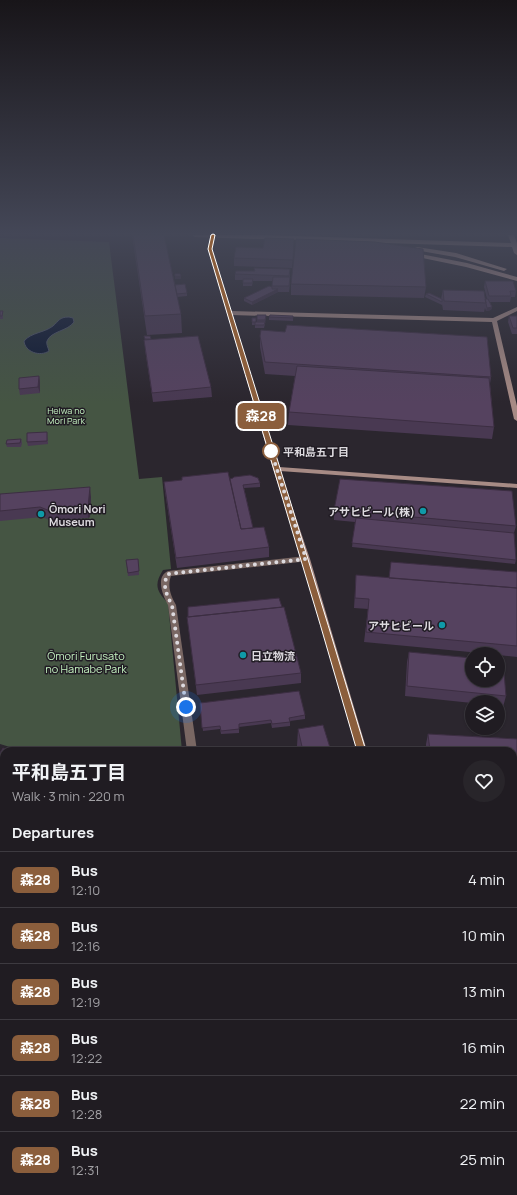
<!DOCTYPE html>
<meta charset="utf-8">
<style>
:root{--surface:#201c22;--page:#28252a;--text:#f1f3f6;--muted:#a2a1a5;--line:#3d3a40}
body{margin:0;font-family:Manrope,"Noto Sans JP",sans-serif;background:var(--page);color:var(--text);height:100vh;display:flex;flex-direction:column;font-size:15px;white-space:nowrap}
*{box-sizing:border-box;margin:0}
p{font-size:13px;color:var(--muted)}
.icon{flex:none;width:22px;height:22px;fill:none;stroke:currentColor;stroke-width:2;stroke-linecap:round;stroke-linejoin:round}
.map{position:relative;flex:1;overflow:hidden}
.side{position:absolute;left:0px;top:747px;width:517px;height:448px;display:flex;flex-direction:column;background:var(--surface);border-radius:12px 12px 0 0;box-shadow:0 1px 3px #0004,0 0 0 1px var(--line)}
.side>*{flex:none}
.badge{padding:0 8px;border-radius:6px;font-size:14px;line-height:26px}
.tools{position:absolute;left:465px;top:647px;display:grid;gap:8px}
.tools a{display:grid;place-items:center;width:40px;height:40px;border-radius:50%;background:var(--surface);box-shadow:0 1px 3px #0004,0 0 0 1px var(--line);font-size:20px}
.you{position:absolute;width:20px;height:20px;margin:-10px;border:3px solid #fff;border-radius:50%;background:#1a73e8;box-shadow:0 0 0 6px #1a73e833}
.map>.badge{position:absolute;translate:-50% -50%;box-shadow:0 0 0 2px #fff}
h2{padding:0 12px;font-size:15px;line-height:36px}
.round{display:grid;place-items:center;flex:none;width:42px;height:42px;border-radius:21px;background:var(--page)}
.overview{display:flex;align-items:center;justify-content:space-between;height:68px;padding:0 12px}
h1{font-size:19px;font-weight:700;line-height:30px}
ul{padding:0;list-style:none}
li{display:flex;align-items:center;gap:12px;height:56px;padding:0 12px;border-top:1px solid var(--line)}
li div{flex:1}
li b{display:block;font-size:15px}
li em{font-style:normal}
li .badge{min-width:44px;font-weight:700;text-align:center}
.map>svg:first-child{display:block}
.green{fill:#455543}
.water{fill:#0d1932;stroke:#4b5366}
.lines{fill:none;stroke-linecap:round;stroke-linejoin:round}
.street{fill:#796763;fill-rule:evenodd}
.secondary{fill:#a78b85;fill-rule:evenodd}
.primary{fill:#cba69e;fill-rule:evenodd}
.wall{fill:#493952}
.shaded-wall{fill:#3c2e42}
.building{fill:#55425f;stroke:#3c2e42}
.line{fill:#8b5e3c;stroke:#fff}
.walk{stroke:#dddadf;stroke-width:4;stroke-dasharray:0 7.2}
.stop-dot{fill:#fff;stroke:#8b5e3c;stroke-width:2}
.culture-dot{fill:#0f9aa8;stroke:#211c24;stroke-width:1.5}
.labels{text-anchor:middle;dominant-baseline:central;stroke-width:3;stroke-linejoin:round;paint-order:stroke}
.far-park-label{font-size:9px;fill:#c4f2c0;stroke:#211c24}
.stop-label{font-size:11px;font-weight:bold;fill:#dddadf;stroke:#211c24;text-anchor:start}
.poi-label{font-size:11px;font-weight:bold;fill:#dddadf;stroke:#211c24;text-anchor:start}
.park-label{font-size:11px;fill:#c4f2c0;stroke:#211c24}
</style>
<div class="map">
<svg width="517" height="1195" viewBox="0 0 517 1195">
<rect width="100%" height="100%" fill="#2b262e"/>
<!-- green -->
<path class="green" d="M 0,238 L 109,242 L 139,479 L 162,477 L 171,569 L 163,570 C 154,584 156,591 168,603 L 182,751 L 23,751 L 0,744 Z"/>
<!-- water -->
<path class="water" d="M 69,317 L 73,318 L 74,322 C 68,331 51,331 47,341 C 46,344 48,347 49,351 C 40,357 25,352 24,341 C 32,332 44,333 53,326 C 59,321 59,317 69,317 Z
M 0,830 L 4,831 L 4,1191 L 237,1191 L 240,1195 L 0,1195 Z"/>
<g class="lines">
<!-- street -->
<path class="street" d="M 306,556 L 310,559 L 309,561 L 171,576 C 167,587 171,596 176,605 L 197,751 L 187,751 L 168,605 C 163,596 155,577 168,571 Z"/>
<!-- secondary -->
<path class="secondary" d="M 211,235 L 215,235 L 212,249 L 231,311 L 493,318 L 517,307 L 517,311 L 497,321 L 517,406 L 517,421 L 514,419 L 492,322 L 232,315 L 279,467 L 517,484 L 517,488 L 280,471 L 310,559 L 367,751 L 357,751 L 302,559 L 273,469 L 208,249 Z
M 513,977 L 517,977 L 517,989 L 513,989 Z
M 513,1186 L 517,1190 L 517,1195 L 503,1195 L 501,1191 L 513,1191 Z"/>
<!-- primary -->
<path class="primary" d="M 192,235 L 266,235 L 511,243 L 508,235 L 514,235 L 517,243 L 517,255 L 514,253 L 512,247 L 195,237 Z
M 417,247 L 456,253 L 507,269 L 504,271 L 455,257 L 415,250 L 415,248 Z
M 410,252 L 467,263 L 517,277 L 517,281 L 466,267 L 408,255 L 408,253 Z"/>
</g>
<!-- wall -->
<path class="wall" d="M 132,235 L 164,235 L 175,285 L 187,293 L 187,296 L 177,297 L 181,314 L 182,333 L 147,335 Z
M 294,247 L 292,268 L 234,266 L 234,258 Z
M 254,268 L 290,269 L 290,283 L 289,292 L 278,292 L 252,305 L 244,301 L 244,298 L 272,287 L 272,281 L 253,281 L 252,286 L 243,286 L 243,280 L 235,280 L 235,274 L 254,271 Z
M 485,281 L 516,291 L 515,297 L 511,297 L 510,302 L 490,302 L 492,307 L 491,310 L 486,311 L 485,308 L 484,312 L 443,310 L 442,304 L 442,305 L 425,297 L 426,294 L 441,299 L 443,290 L 487,299 L 484,287 Z
M 291,284 L 426,287 L 424,298 L 291,295 Z
M 0,311 L 3,311 L 3,319 L 0,319 Z
M 257,315 L 266,315 L 265,324 L 264,328 L 255,328 L 255,325 L 252,325 L 252,318 L 256,322 L 257,322 Z
M 293,316 L 293,321 L 269,320 L 269,317 Z
M 509,316 L 517,316 L 517,334 L 512,334 L 508,322 Z
M 260,336 L 491,377 L 490,384 L 494,427 L 492,439 L 288,425 L 289,412 L 295,376 L 265,374 L 260,347 Z
M 145,339 L 151,340 L 211,387 L 212,397 L 153,402 L 145,349 Z
M 39,376 L 40,382 L 40,393 L 20,395 L 19,389 Z
M 47,432 L 48,444 L 28,446 L 27,442 Z
M 21,439 L 22,443 L 21,447 L 7,447 L 6,444 Z
M 182,477 L 230,479 L 260,483 L 260,487 L 244,488 L 253,528 L 269,547 L 269,557 L 177,568 L 165,492 L 164,482 L 182,480 Z
M 0,494 L 91,497 L 90,517 L 88,518 L 52,521 L 42,517 L 0,521 Z
M 334,510 L 516,526 L 514,533 L 516,560 L 515,564 L 352,547 L 355,522 L 334,520 Z
M 138,559 L 139,575 L 128,576 L 126,560 Z
M 517,572 L 517,657 L 498,655 L 498,654 L 491,654 L 364,642 L 368,609 L 354,608 L 356,575 L 389,578 Z
M 187,617 L 301,673 L 301,683 L 197,695 Z
M 409,652 L 506,696 L 503,707 L 498,706 L 498,702 L 472,702 L 472,703 L 405,696 L 407,662 Z
M 200,703 L 305,715 L 305,719 L 290,721 L 290,726 L 272,728 L 271,723 L 239,727 L 239,733 L 221,734 L 220,729 L 203,731 Z
M 298,729 L 331,751 L 298,751 L 297,746 Z
M 428,734 L 517,739 L 517,914 L 513,913 L 513,751 L 426,751 L 426,744 Z
M 513,916 L 517,916 L 517,956 L 513,956 Z
M 513,1091 L 517,1091 L 517,1129 L 513,1129 Z
M 288,1191 L 426,1191 L 430,1195 L 291,1195 Z"/>
<!-- shaded-wall -->
<path class="shaded-wall" d="M 175,276 L 181,276 L 181,279 L 175,279 Z
M 278,289 L 278,292 L 252,305 L 252,302 Z
M 492,307 L 491,310 L 486,311 L 487,308 Z
M 39,376 L 40,382 L 40,393 L 38,387 Z
M 90,487 L 91,497 L 90,517 L 88,518 L 87,508 Z
M 4,757 L 4,762 L 2,765 L 1,762 Z"/>
<!-- building -->
<path class="building" d="M 133,235 L 164,235 L 181,314 L 145,316 Z
M 265,238 L 294,239 L 293,260 L 234,258 L 236,247 L 263,248 Z
M 296,239 L 375,242 L 423,249 L 426,287 L 291,284 Z
M 254,268 L 290,269 L 289,276 L 235,274 L 236,271 L 255,271 Z
M 175,274 L 180,274 L 181,276 L 175,276 Z
M 273,277 L 290,277 L 289,286 L 272,286 Z
M 243,279 L 253,279 L 252,283 L 243,283 Z
M 485,281 L 513,281 L 516,291 L 510,291 L 511,296 L 489,296 Z
M 185,284 L 187,293 L 177,294 L 175,285 Z
M 269,286 L 272,287 L 272,289 L 278,289 L 252,302 L 244,298 Z
M 443,290 L 484,291 L 486,303 L 444,301 Z
M 429,293 L 442,299 L 442,302 L 426,294 Z
M 485,299 L 488,299 L 492,307 L 487,308 Z
M 0,311 L 3,311 L 2,316 L 0,316 Z
M 257,315 L 266,315 L 265,320 L 257,320 Z
M 270,315 L 293,316 L 293,318 L 269,317 Z
M 509,316 L 517,316 L 517,328 L 513,328 Z
M 252,318 L 256,318 L 256,322 L 252,322 Z
M 255,322 L 265,322 L 264,325 L 255,325 Z
M 287,325 L 487,337 L 491,377 L 265,362 L 260,336 L 261,330 L 285,332 Z
M 144,336 L 150,336 L 151,339 L 145,339 Z
M 198,336 L 211,387 L 152,393 L 144,340 Z
M 297,366 L 489,378 L 494,427 L 289,412 Z
M 39,376 L 38,387 L 19,389 L 19,378 Z
M 47,432 L 47,441 L 27,442 L 27,433 Z
M 21,439 L 20,443 L 6,444 L 7,440 Z
M 228,472 L 241,529 L 264,527 L 269,547 L 176,558 L 164,482 L 182,480 L 182,477 Z
M 250,475 L 258,478 L 260,483 L 243,485 L 253,528 L 241,529 L 230,479 L 233,478 L 234,477 Z
M 340,479 L 512,491 L 516,526 L 334,510 Z
M 90,487 L 88,507 L 87,508 L 50,511 L 40,507 L 0,511 L 0,494 Z
M 356,518 L 514,533 L 516,560 L 352,543 Z
M 138,559 L 139,571 L 128,573 L 126,560 Z
M 391,562 L 517,572 L 517,588 L 389,578 Z
M 356,575 L 517,588 L 517,646 L 366,632 L 369,599 L 355,598 Z
M 279,598 L 282,607 L 188,617 L 188,607 Z
M 284,607 L 301,673 L 196,685 L 187,617 Z
M 409,652 L 472,658 L 472,680 L 498,680 L 498,660 L 503,661 L 506,696 L 407,686 Z
M 299,691 L 305,715 L 289,718 L 290,722 L 272,724 L 271,720 L 239,724 L 239,729 L 221,731 L 220,726 L 202,728 L 200,703 Z
M 323,725 L 331,751 L 303,751 L 298,729 Z
M 428,734 L 517,739 L 517,904 L 513,904 L 513,751 L 430,751 Z
M 3,748 L 8,750 L 8,751 L 4,751 L 4,757 L 1,762 L 0,762 L 0,753 Z
M 513,916 L 517,916 L 517,940 L 513,939 Z
M 513,1091 L 517,1091 L 517,1127 L 513,1126 Z
M 294,1191 L 426,1191 L 430,1195 L 297,1195 Z"/>
<!-- sky -->
<linearGradient id="sky" x2="0" y2="1"><stop stop-color="#181519"/><stop offset="0.58" stop-color="#444757"/><stop offset="1" stop-color="#444757" stop-opacity="0"/></linearGradient>
<rect width="517" height="403" fill="url(#sky)"/>
<!-- line -->
<path class="line" d="M 213,234 L 215,235 L 212,249 C 264,416 316,583 366,751 L 362,755 L 357,751 C 309,583 257,416 208,249 L 211,235 Z"/>
<g class="lines">
<!-- walk -->
<path class="walk" d="M 186,707 L 172,605 C 166,594 162,585 168,574 L 306,559 L 271,451"/>
</g>
<!-- markers -->
<circle class="stop-dot" cx="271" cy="451" r="8"/>
<g class="culture-dot">
<circle cx="423" cy="511" r="4"/>
<circle cx="41" cy="514" r="4"/>
<circle cx="442" cy="625" r="4"/>
<circle cx="243" cy="655" r="4"/>
</g>
<g class="labels">
<!-- far-park labels -->
<g class="far-park-label">
<text x="66" y="410">Heiwa no<tspan x="66" dy="10">Mori Park</tspan></text>
</g>
<!-- stop labels -->
<g class="stop-label">
<text x="283" y="451">平和島五丁目</text>
</g>
<!-- poi labels -->
<g class="poi-label">
<text x="49" y="508">Ōmori Nori<tspan x="49" dy="13">Museum</tspan></text>
<text x="415" y="511" text-anchor="end">アサヒビール(株)</text>
<text x="434" y="625" text-anchor="end">アサヒビール</text>
<text x="251" y="655">日立物流</text>
</g>
<!-- park labels -->
<g class="park-label">
<text x="86" y="655">Ōmori Furusato<tspan x="86" dy="13">no Hamabe Park</tspan></text>
</g>
</g>
</svg>
<div class="tools">
<a><svg class="icon" aria-label="locate" viewBox="0 0 24 24"><circle cx="12" cy="12" r="6"/><path d="M12 2v4M12 18v4M2 12h4M18 12h4"/></svg></a>
<a><svg class="icon" aria-label="layers" viewBox="0 0 24 24"><path d="M12 4l9 5-9 5-9-5zM3 14l9 5 9-5"/></svg></a>
</div>
<div class="you" style="left:186px;top:707px"></div>
<b class="badge" style="left:261px;top:416px;background:#8b5e3c;color:#fff">森28</b>
<section class="side">
<div class="overview"><div><h1>平和島五丁目</h1><p>Walk · 3 min · 220 m</p></div><a class="round"><svg class="icon" aria-label="heart" viewBox="0 0 24 24"><path d="M12 20l-8-8c-3-5 5-10 8-4 3-6 11-1 8 4z"/></svg></a></div>
<h2>Departures</h2>
<ul>
<li><span class="badge" style="background:#8b5e3c;color:#fff">森28</span><div><b>Bus</b><p>12:10</p></div><em>4 min</em></li>
<li><span class="badge" style="background:#8b5e3c;color:#fff">森28</span><div><b>Bus</b><p>12:16</p></div><em>10 min</em></li>
<li><span class="badge" style="background:#8b5e3c;color:#fff">森28</span><div><b>Bus</b><p>12:19</p></div><em>13 min</em></li>
<li><span class="badge" style="background:#8b5e3c;color:#fff">森28</span><div><b>Bus</b><p>12:22</p></div><em>16 min</em></li>
<li><span class="badge" style="background:#8b5e3c;color:#fff">森28</span><div><b>Bus</b><p>12:28</p></div><em>22 min</em></li>
<li><span class="badge" style="background:#8b5e3c;color:#fff">森28</span><div><b>Bus</b><p>12:31</p></div><em>25 min</em></li>
</ul>
</section>
</div>
